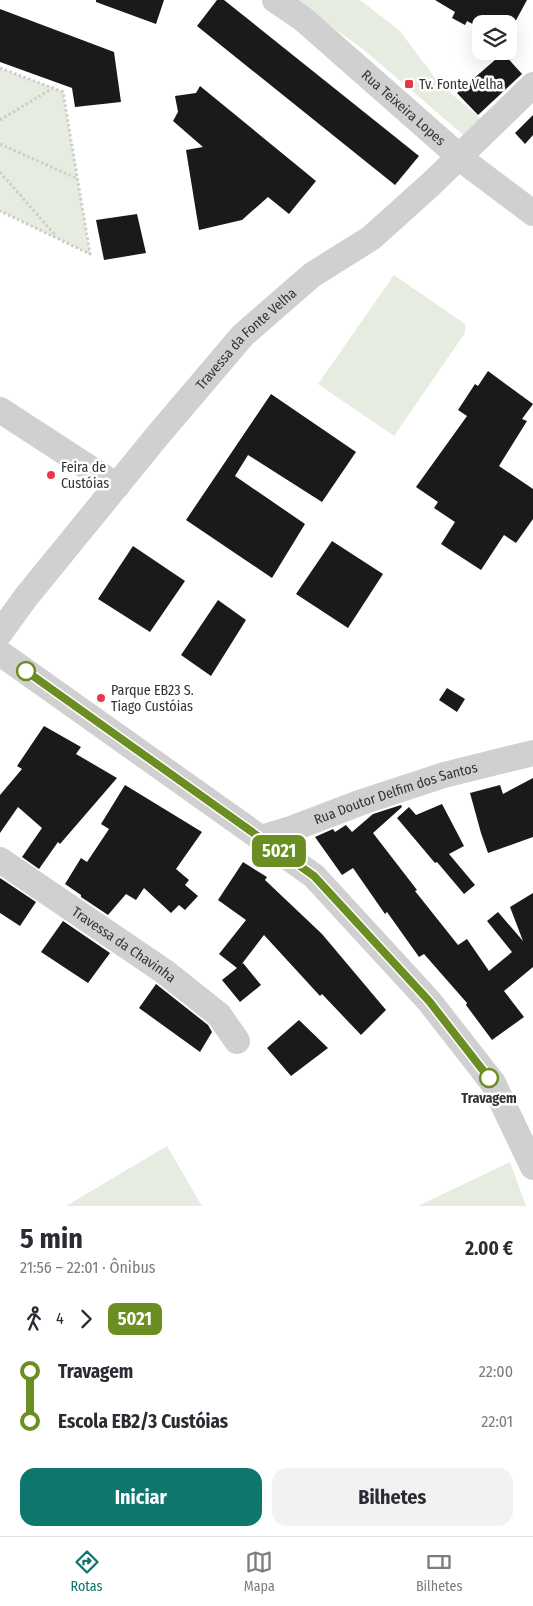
<!DOCTYPE html>
<html lang="pt">
<meta charset="utf-8">
<style>
:root{--surface:#fff;--page:#f2f2f3;--text:#2b2b33;--muted:#7c7c81;--line:#e1e1e2;--accent:#0f766e}
body{margin:0;font-family:"Fira Sans Condensed",sans-serif;background:var(--page);color:var(--text);height:100vh;display:flex;flex-direction:column;font-size:19px;white-space:nowrap}
*{box-sizing:border-box;margin:0}
p{font-size:16px;color:var(--muted)}
.icon{flex:none;width:28px;height:28px;fill:none;stroke:currentColor;stroke-width:2;stroke-linecap:round;stroke-linejoin:round}
.map{position:relative;height:1206px;overflow:hidden}
.side{display:flex;flex-direction:column;background:var(--surface);flex:1}
.side>*{flex:none}
.badge{padding:0 10px;border-radius:8px;font-size:18px;line-height:32px}
.buttons{position:absolute;left:472px;top:15px;display:grid;gap:10px}
.buttons a{display:grid;place-items:center;width:45px;height:45px;border-radius:10px;background:var(--surface);box-shadow:0 5px 20px #0002;font-size:25px}
.map>.badge{position:absolute;translate:-50% -50%;box-shadow:0 0 0 2px #fff}
.legs{display:flex;align-items:center;gap:8px;height:55px;padding:0 20px;font-size:16px}
.legs p{margin-inline-start:auto}
.overview{display:flex;align-items:center;justify-content:space-between;height:85px;padding:0 20px}
h1{font-size:28px;font-weight:700;line-height:38px}
.button{display:flex;gap:10px;margin-top:auto;padding:10px 20px}
.button a{flex:1;height:58px;border-radius:15px;background:var(--accent);color:#fff;font-size:20px;font-weight:700;line-height:58px;text-align:center}
.button a+a{background:var(--page);color:var(--text)}
ul{padding:0 20px;list-style:none}
li{display:flex;align-items:center;gap:18px;height:50px;font-size:19px}
li i{display:grid;place-items:center;width:8px;height:100%;margin:0 6px;background:currentColor}
li i::after{content:'';width:12px;height:12px;margin:-6px;border:4px solid;border-radius:50%;background:var(--surface)}
li p{margin-inline-start:auto}
li:first-child i{background:linear-gradient(#0000 50%,currentColor 0)}
li:last-child i{background:linear-gradient(currentColor 50%,#0000 0)}
.tabs{display:flex;justify-content:space-around;align-items:center;height:70px;border-top:1px solid var(--line);background:var(--surface);font-size:14px;color:var(--muted)}
.tabs a{display:grid;justify-items:center;gap:2px}
.tabs .active{color:var(--accent)}
.map>svg:first-child{display:block}
.green{fill:#e6ecdf}
.building{fill:#1a1a1a}
.lines{fill:none;stroke-linecap:round;stroke-linejoin:round}
.path{stroke:#cdcdcd;stroke-width:3;stroke-dasharray:2.5 2.5;stroke-linecap:butt}
.minor{stroke:#d0d0d0;stroke-width:26}
.line-1-casing{stroke:#fff;stroke-width:11}
.line-1{stroke:#6b8e23;stroke-width:8}
.poi-dot{fill:#e63946;stroke:#fff;stroke-width:2}
.stop-1-dot{fill:#fff;stroke:#6b8e23;stroke-width:2.5}
.labels{text-anchor:middle;dominant-baseline:central;stroke-width:5;stroke-linejoin:round;paint-order:stroke}
.poi-label{font-size:14px;fill:#333;stroke:#fff;text-anchor:start}
.street-label{font-size:14px;fill:#333;stroke:#fff}
.stop-label{font-size:14px;font-weight:bold;fill:#333;stroke:#fff}
</style>
<div class="map">
<svg width="533" height="1206" viewBox="0 0 533 1206">
<rect width="100%" height="100%" fill="#fff"/>
<!-- green -->
<path class="green" d="M 294,0 L 360,0 L 399,30 L 439,83 L 486,123 L 467,138 L 363,49 Z
M 0,68 L 63,92 L 90,254 L 0,211 Z
M 394,275 L 465,324 L 465,333 L 394,436 L 318,384 Z
M 167,1146 L 202,1206 L 66,1206 Z
M 510,1162 L 526,1206 L 418,1206 Z"/>
<!-- building -->
<path class="building" d="M 96,0 L 164,0 L 156,24 L 96,2 Z
M 217,0 L 224,0 L 419,156 L 395,185 L 197,26 Z
M 435,0 L 527,0 L 514,24 L 498,24 L 484,16 L 478,27 L 467,21 L 465,25 L 452,18 L 455,12 Z
M 0,9 L 114,52 L 121,102 L 75,107 L 72,88 L 0,62 Z
M 503,53 L 522,74 L 478,115 L 457,93 Z
M 200,86 L 316,181 L 289,214 L 268,197 L 242,220 L 199,230 L 186,150 L 203,147 L 173,121 L 178,112 L 175,96 L 196,93 Z
M 533,115 L 533,135 L 525,144 L 515,133 Z
M 137,214 L 146,253 L 104,260 L 96,220 Z
M 488,371 L 533,404 L 522,419 L 527,421 L 499,466 L 533,489 L 533,519 L 516,543 L 504,535 L 481,570 L 441,544 L 455,522 L 434,508 L 438,502 L 416,487 L 467,416 L 458,410 L 475,384 L 478,386 Z
M 271,394 L 356,452 L 322,502 L 248,455 L 235,476 L 305,524 L 272,578 L 186,520 Z
M 332,541 L 383,574 L 348,628 L 296,594 Z
M 133,546 L 185,581 L 150,632 L 98,599 Z
M 218,600 L 246,620 L 211,676 L 181,655 Z
M 447,688 L 465,699 L 457,712 L 439,700 Z
M 44,726 L 81,747 L 76,754 L 117,778 L 60,844 L 58,842 L 39,869 L 22,857 L 42,828 L 18,807 L 0,833 L 0,795 L 22,769 L 17,766 Z
M 533,778 L 533,837 L 488,853 L 481,833 L 470,793 L 500,785 L 503,794 Z
M 125,785 L 202,832 L 176,869 L 189,880 L 185,885 L 198,896 L 185,910 L 179,905 L 171,913 L 144,888 L 136,900 L 126,894 L 108,915 L 81,897 L 81,895 L 65,884 L 81,858 L 87,862 L 109,829 L 101,824 Z
M 442,804 L 464,846 L 449,854 L 475,885 L 464,894 L 437,862 L 435,863 L 397,818 L 409,807 L 416,815 Z
M 401,805 L 402,807 L 373,833 L 417,890 L 415,891 L 458,945 L 467,939 L 489,971 L 512,952 L 487,921 L 498,912 L 523,941 L 510,907 L 533,893 L 533,967 L 504,991 L 524,1017 L 492,1040 L 466,1005 L 467,1003 L 424,954 L 419,957 L 387,912 L 385,914 L 353,868 L 342,875 L 315,837 L 333,829 L 335,832 L 346,825 L 352,832 L 373,814 Z
M 243,862 L 267,877 L 265,880 L 322,934 L 386,1010 L 361,1035 L 322,994 L 320,996 L 264,935 L 241,965 L 243,963 L 261,985 L 240,1002 L 222,980 L 237,968 L 219,954 L 246,920 L 218,900 Z
M 0,878 L 36,902 L 20,926 L 0,913 Z
M 63,921 L 110,953 L 88,983 L 41,952 Z
M 156,984 L 208,1025 L 212,1032 L 200,1052 L 139,1008 Z
M 299,1020 L 328,1048 L 291,1076 L 267,1048 Z"/>
<g class="lines">
<!-- path -->
<path class="path" d="M 0,68 L 63,92 L 90,254 L 0,211
M 0,120 L 53,88
M 0,144 L 78,179
M 0,172 L 56,236"/>
<!-- minor -->
<g class="minor">
<path id="s1" d="M 275,0 L 303,19 L 469,165 L 533,213"/>
<path d="M 0,410 L 117,486"/>
<path id="s2" d="M 0,633 L 26,597 L 158,435 L 243,335 L 312,275 L 371,238 L 430,185 L 533,85"/>
<path d="M 0,653 L 314,876 L 429,1001 L 493,1083 L 533,1167"/>
<path id="s3" d="M 261,838 L 291,829 L 362,802 L 444,775 L 533,753"/>
<path id="s4" d="M 0,860 L 165,972 L 219,1015 L 237,1041"/>
</g>
</g>
<g class="lines">
<!-- line-1 casing -->
<g class="line-1-casing">
<path id="line-1" d="M 26,671 L 314,876 L 429,1001 L 489,1078"/>
</g>
<!-- line-1 -->
<use href="#line-1" class="line-1"/>
</g>
<!-- markers -->
<g class="poi-dot">
<rect x="404" y="79" width="10" height="10" rx="2.5"/>
<circle cx="51" cy="475" r="5"/>
<circle cx="101" cy="698" r="5"/>
</g>
<g class="stop-1-dot">
<circle cx="26" cy="671" r="9"/>
<circle cx="489" cy="1078" r="9"/>
</g>
<g class="labels">
<!-- poi labels -->
<g class="poi-label">
<text x="419" y="84">Tv. Fonte Velha</text>
<text x="61" y="467">Feira de<tspan x="61" dy="16">Custóias</tspan></text>
<text x="111" y="690">Parque EB23 S.<tspan x="111" dy="16">Tiago Custóias</tspan></text>
</g>
<!-- street labels -->
<g class="street-label">
<text stroke="none"><textPath href="#s1" startOffset="168">Rua Teixeira Lopes</textPath></text>
<text stroke="none"><textPath href="#s2" startOffset="384">Travessa da Fonte Velha</textPath></text>
<text stroke="none"><textPath href="#s3" startOffset="142">Rua Doutor Delfim dos Santos</textPath></text>
<text stroke="none"><textPath href="#s4" startOffset="150">Travessa da Chavinha</textPath></text>
</g>
<!-- stop labels -->
<g class="stop-label">
<text x="489" y="1098">Travagem</text>
</g>
</g>
</svg>
<div class="buttons">
<a><svg class="icon" aria-label="layers" viewBox="0 0 24 24"><path d="M12 4l9 5-9 5-9-5zM3 14l9 5 9-5"/></svg></a>
</div>
<b class="badge" style="left:279px;top:851px;background:#6b8e23;color:#fff">5021</b>
</div>
<section class="side">
<div class="overview"><div><h1>5 min</h1><p>21:56 – 22:01 · Ônibus</p></div><b>2.00 €</b></div>
<div class="legs"><svg class="icon" aria-label="walk" viewBox="0 0 24 24"><circle cx="13" cy="4" r="2"/><path d="M13 8l-2 6 4 7M11 14l-3 7M7 12l3-4h3l4 4"/></svg>4<svg class="icon" aria-label="forward" viewBox="0 0 24 24"><path d="M9 5l7 7-7 7"/></svg><b class="badge" style="background:#6b8e23;color:#fff">5021</b></div>
<ul>
<li><i style="color:#6b8e23"></i><b>Travagem</b><p>22:00</p></li>
<li><i style="color:#6b8e23"></i><b>Escola EB2/3 Custóias</b><p>22:01</p></li>
</ul>
<div class="button"><a>Iniciar</a><a>Bilhetes</a></div>
</section>
<nav class="tabs">
<a class="active"><svg class="icon" aria-label="directions" viewBox="0 0 24 24"><path d="M12 3l9 9-9 9-9-9zM9 14v-3h6M13 9l2 2-2 2"/></svg>Rotas</a>
<a><svg class="icon" aria-label="map" viewBox="0 0 24 24"><path d="M3 6l6-2 6 2 6-2v14l-6 2-6-2-6 2zM9 4v14M15 6v14"/></svg>Mapa</a>
<a><svg class="icon" aria-label="tickets" viewBox="0 0 24 24"><path d="M3 7h18v10H3zM15 7v10"/></svg>Bilhetes</a>
</nav>
